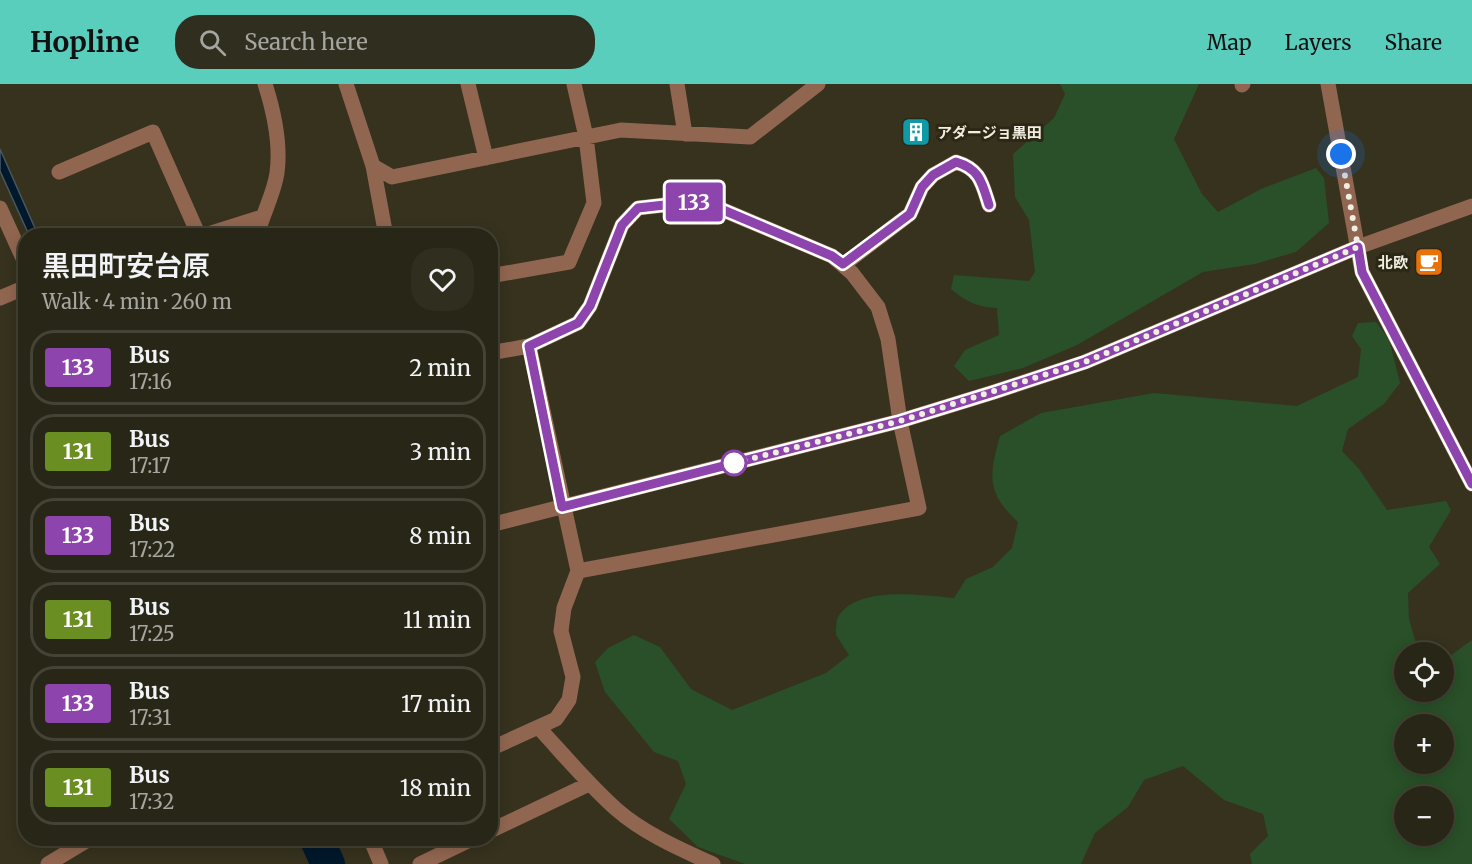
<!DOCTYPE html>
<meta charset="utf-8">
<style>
:root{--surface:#282616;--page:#302e1f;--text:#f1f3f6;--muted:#a5a5a1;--line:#444335;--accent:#5acebd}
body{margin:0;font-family:Merriweather,"Noto Sans JP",serif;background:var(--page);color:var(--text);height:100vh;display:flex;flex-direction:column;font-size:22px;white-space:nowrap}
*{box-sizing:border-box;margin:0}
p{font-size:20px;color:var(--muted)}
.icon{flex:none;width:33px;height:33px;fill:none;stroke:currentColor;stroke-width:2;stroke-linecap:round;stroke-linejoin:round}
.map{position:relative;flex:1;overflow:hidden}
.sheet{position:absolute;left:18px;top:144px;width:480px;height:618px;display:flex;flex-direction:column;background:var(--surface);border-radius:24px;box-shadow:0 3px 15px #0003,0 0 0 2px var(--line)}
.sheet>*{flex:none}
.badge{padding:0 12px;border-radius:4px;font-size:21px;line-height:39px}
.fabs{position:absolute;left:1394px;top:558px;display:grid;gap:12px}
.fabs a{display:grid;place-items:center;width:60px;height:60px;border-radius:50%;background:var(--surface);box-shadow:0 3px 15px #0003,0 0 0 2px var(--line);font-size:30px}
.you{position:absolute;width:30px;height:30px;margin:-15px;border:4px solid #fff;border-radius:50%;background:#1a73e8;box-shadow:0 0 0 9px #1a73e833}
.map>.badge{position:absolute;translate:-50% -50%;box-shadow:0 0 0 3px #fff}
.round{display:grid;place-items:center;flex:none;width:63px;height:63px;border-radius:24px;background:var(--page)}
.headline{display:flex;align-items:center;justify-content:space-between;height:102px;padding:0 24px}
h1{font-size:28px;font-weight:600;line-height:45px}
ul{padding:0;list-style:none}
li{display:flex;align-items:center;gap:18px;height:75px;margin:0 12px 9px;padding:0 12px;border:3px solid var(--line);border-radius:24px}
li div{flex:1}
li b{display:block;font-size:22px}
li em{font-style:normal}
li .badge{min-width:66px;font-weight:700;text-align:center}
header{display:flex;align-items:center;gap:36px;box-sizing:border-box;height:84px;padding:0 30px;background:var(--accent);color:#111}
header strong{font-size:28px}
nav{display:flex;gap:33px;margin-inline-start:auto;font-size:21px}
.search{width:420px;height:54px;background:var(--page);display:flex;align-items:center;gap:15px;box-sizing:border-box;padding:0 21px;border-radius:24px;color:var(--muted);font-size:22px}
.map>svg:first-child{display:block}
.green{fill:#295028;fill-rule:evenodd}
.water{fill:#00182b;stroke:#485862;stroke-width:1.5}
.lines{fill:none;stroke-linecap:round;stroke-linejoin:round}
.river{stroke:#00182b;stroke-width:34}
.minor{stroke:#916650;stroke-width:15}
.tertiary{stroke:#916650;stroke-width:15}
.line-casing{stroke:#fff;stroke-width:14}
.line{stroke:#8e44ad;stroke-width:9}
.walk{stroke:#f0ede1;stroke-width:6;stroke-dasharray:0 10.8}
.stop-dot{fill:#fff;stroke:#8e44ad;stroke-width:3}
.labels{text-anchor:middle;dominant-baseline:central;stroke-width:6;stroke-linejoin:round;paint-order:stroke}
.poi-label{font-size:15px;font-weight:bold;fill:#f0ede1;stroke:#2c2815;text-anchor:start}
</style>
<header>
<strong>Hopline</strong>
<div class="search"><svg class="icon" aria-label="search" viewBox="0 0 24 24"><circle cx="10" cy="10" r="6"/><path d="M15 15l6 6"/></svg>Search here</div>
<nav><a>Map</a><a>Layers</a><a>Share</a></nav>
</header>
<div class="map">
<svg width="1472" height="780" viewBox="0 0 1472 780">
<rect width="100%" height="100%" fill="#36321e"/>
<!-- green -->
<path class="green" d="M 1060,0 L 1199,0 L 1174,55 L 1202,110 L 1218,128 L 1261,105 L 1316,84 L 1324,94 L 1329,139 L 1296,168 L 1255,180 L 1203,188 L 1077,261 L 1023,284 L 969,297 L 954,282 L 965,266 L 999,251 L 997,224 C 977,223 965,217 951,205 L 954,191 L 1029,197 L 1035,188 L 1029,136 L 1015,113 L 1013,70 L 1054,34 L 1065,10 Z
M 1376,238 L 1389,255 L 1400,299 L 1384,320 L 1348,345 L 1342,367 L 1359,385 L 1387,426 L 1446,417 L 1451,426 L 1429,463 L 1440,480 L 1408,509 L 1409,535 L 1418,566 L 1424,568 L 1404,568 L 1404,608 L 1443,608 L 1443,577 L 1472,556 L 1472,780 L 1252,780 L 1250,770 L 1268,752 L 1263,730 L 1224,716 L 1183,682 L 1144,696 L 1128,723 L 1095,749 L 1081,780 L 745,780 L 698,763 L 669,735 L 686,700 L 678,677 L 654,668 L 605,608 L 595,578 L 608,564 L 634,551 L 660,563 L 691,605 L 732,626 L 826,589 L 849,571 L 836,551 C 836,546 836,537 838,533 C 856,501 924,511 954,514 L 966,495 L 993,483 L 1012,464 L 1018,438 C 986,409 989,391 1000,352 L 1041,329 L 1154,309 L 1297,322 L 1358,293 L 1361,265 L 1352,252 L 1358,239 ZM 1404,640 L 1443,640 L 1443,680 L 1404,680 ZM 1404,712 L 1443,712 L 1443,752 L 1404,752 Z"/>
<!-- water -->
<path class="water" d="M 0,65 L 38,151 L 29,151 L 0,87 Z"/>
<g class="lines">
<!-- river -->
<path class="river" d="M 316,754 L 328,780"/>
<!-- minor -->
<path class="minor" d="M 346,0 L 373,82 L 392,93 L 621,46 L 750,53 L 818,0
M 468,0 L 486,74
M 677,0 L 685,50
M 1242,1 L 1243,0
M 373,82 L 386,152
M 59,88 L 153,48 L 199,152
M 0,124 L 26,181
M 202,152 L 262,133
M 257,152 C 262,131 274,110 277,89 C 281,59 274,28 265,0
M 843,181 L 910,130 L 922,103 L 933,91 L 956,78 C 980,85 982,99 989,121
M 490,192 L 569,178 L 594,119 L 586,53 L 574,0
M 0,214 L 26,203
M 490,269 L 529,262 L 578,239 L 590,222 L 622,141 L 638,124 L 691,118 L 709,120 L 832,172 L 852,189 L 878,223 L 888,255 L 900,337 L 919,424 L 578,487
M 539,644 C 564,671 588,700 616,725 C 643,749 680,765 713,780
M 490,665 L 556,635 L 569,616 L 573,593 L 561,547 L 564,524 L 578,487 L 529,262
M 490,747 L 589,700
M 370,754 L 381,780
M 420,780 L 474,754"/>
<!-- tertiary -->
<path class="tertiary" d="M 1328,0 L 1362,188 L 1472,400
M 490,441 L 900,337 L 994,308 L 1085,278 L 1358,163 L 1472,122
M 48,780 L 91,754"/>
</g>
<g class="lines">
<!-- line casing -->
<g class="line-casing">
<path id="line" d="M 989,121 C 982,99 980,85 956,78 L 933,91 L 922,103 L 910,130 L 843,180 L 832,172 L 709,120 L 691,118 L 638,124 L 622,141 L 590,222 L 578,239 L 529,262 L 562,423 L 900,337 L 994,308 L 1085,278 L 1358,163 L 1362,188 L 1472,400"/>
</g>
<!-- line -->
<use href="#line" class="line"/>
<!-- walk -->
<path class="walk" d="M 734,379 L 900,337 L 1085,278 L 1358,163 L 1341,70"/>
</g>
<!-- icons -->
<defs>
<g id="building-square" transform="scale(1.5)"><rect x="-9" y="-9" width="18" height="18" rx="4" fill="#0f9aa8" stroke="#2c2815"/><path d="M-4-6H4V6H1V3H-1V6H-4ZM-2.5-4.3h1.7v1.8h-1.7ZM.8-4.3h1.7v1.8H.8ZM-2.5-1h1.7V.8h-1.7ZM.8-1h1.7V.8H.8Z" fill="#fff"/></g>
<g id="cafe-square" transform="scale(1.5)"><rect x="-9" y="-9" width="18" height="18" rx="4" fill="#e8710a" stroke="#2c2815"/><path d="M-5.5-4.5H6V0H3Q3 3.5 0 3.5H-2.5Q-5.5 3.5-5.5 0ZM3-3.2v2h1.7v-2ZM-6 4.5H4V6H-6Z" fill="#fff"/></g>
</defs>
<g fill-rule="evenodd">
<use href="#building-square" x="916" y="48"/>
<use href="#cafe-square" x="1429" y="178"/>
</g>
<!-- markers -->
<circle class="stop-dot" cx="734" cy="379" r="12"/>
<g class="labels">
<!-- poi labels -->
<g class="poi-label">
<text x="937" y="48">アダージョ黒田</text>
<text x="1408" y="178" text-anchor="end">北欧</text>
</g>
</g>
</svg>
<div class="fabs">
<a><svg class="icon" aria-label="locate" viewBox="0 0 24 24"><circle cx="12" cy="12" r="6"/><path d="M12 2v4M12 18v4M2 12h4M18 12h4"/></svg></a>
<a>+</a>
<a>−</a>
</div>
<div class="you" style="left:1341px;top:70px"></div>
<b class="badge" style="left:694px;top:118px;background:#8e44ad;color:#fff">133</b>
<section class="sheet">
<div class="headline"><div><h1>黒田町安台原</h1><p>Walk · 4 min · 260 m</p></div><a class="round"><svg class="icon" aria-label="heart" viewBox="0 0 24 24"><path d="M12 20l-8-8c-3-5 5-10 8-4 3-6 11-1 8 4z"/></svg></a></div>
<ul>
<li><span class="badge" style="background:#8e44ad;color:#fff">133</span><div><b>Bus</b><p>17:16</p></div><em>2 min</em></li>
<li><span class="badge" style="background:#6b8e23;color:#fff">131</span><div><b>Bus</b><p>17:17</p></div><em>3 min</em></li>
<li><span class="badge" style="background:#8e44ad;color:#fff">133</span><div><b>Bus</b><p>17:22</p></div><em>8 min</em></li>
<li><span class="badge" style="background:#6b8e23;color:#fff">131</span><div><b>Bus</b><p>17:25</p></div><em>11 min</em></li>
<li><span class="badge" style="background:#8e44ad;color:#fff">133</span><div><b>Bus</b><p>17:31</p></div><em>17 min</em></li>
<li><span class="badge" style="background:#6b8e23;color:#fff">131</span><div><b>Bus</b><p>17:32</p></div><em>18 min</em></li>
</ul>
</section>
</div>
